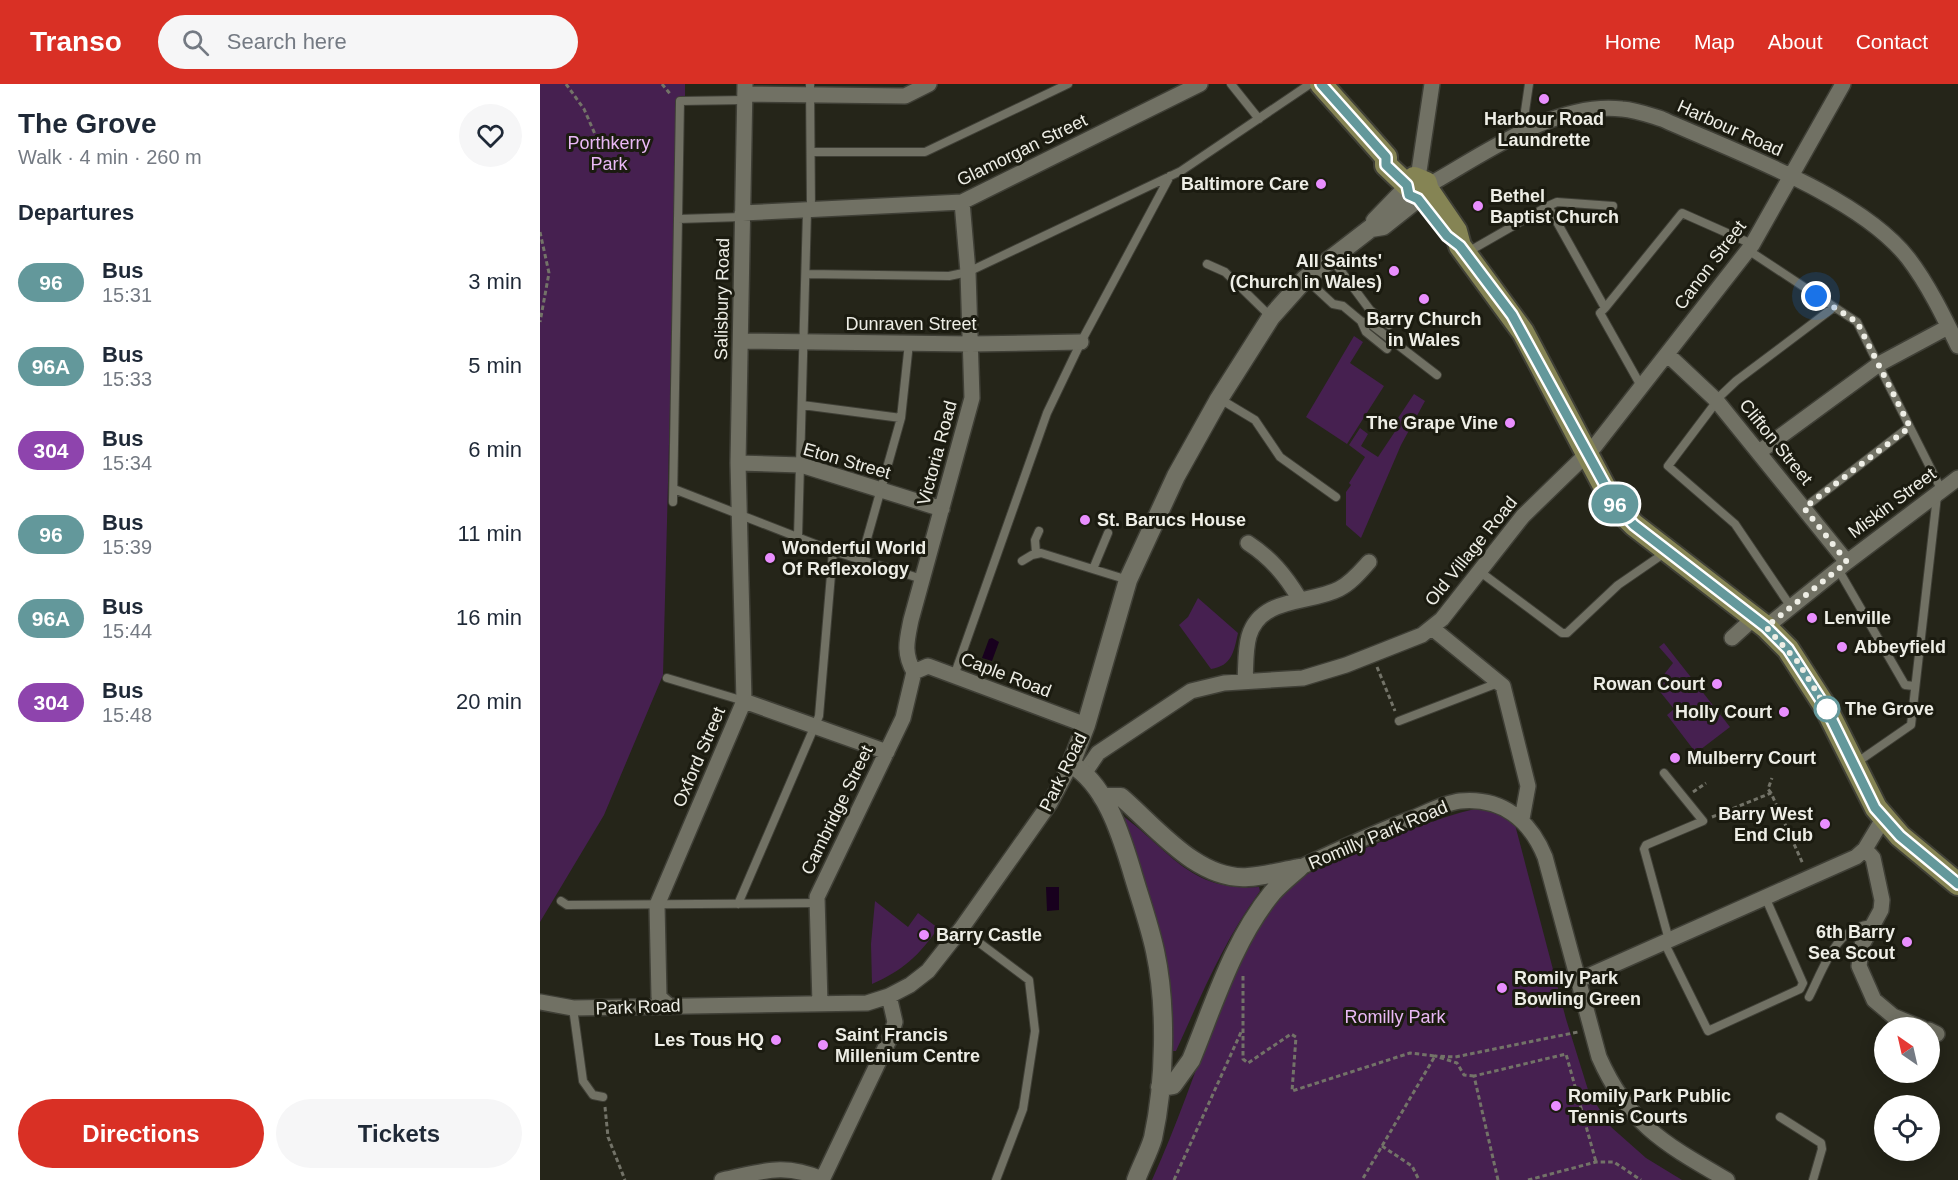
<!DOCTYPE html>
<meta charset="utf-8">
<style>
:root{--surface:#fff;--page:#f6f6f7;--text:#1f2937;--muted:#747a83;--accent:#d93025}
body{margin:0;font-family:Arial,sans-serif;background:var(--page);color:var(--text);height:100vh;display:flex;flex-direction:column;font-size:22px;white-space:nowrap}
*{box-sizing:border-box;margin:0}
p{font-size:20px;color:var(--muted)}
.icon{flex:none;width:33px;height:33px;fill:none;stroke:currentColor;stroke-width:2;stroke-linecap:round;stroke-linejoin:round}
.map{position:relative;flex:1;overflow:hidden}
.side{display:flex;flex-direction:column;background:var(--surface);width:540px}
.side>*{flex:none}
.badge{padding:0 12px;border-radius:20px;font-size:21px;line-height:39px}
.needle{width:39px;rotate:326deg}
.tools{position:absolute;left:1334px;top:933px;display:grid;gap:12px}
.tools a{display:grid;place-items:center;width:66px;height:66px;border-radius:50%;background:var(--surface);box-shadow:0 3px 15px #0003;font-size:30px}
.you{position:absolute;width:30px;height:30px;margin:-15px;border:4px solid #fff;border-radius:50%;background:#1a73e8;box-shadow:0 0 0 9px #1a73e833}
.map>.badge{position:absolute;translate:-50% -50%;box-shadow:0 0 0 3px #fff}
h2{padding:0 18px;font-size:22px;line-height:54px}
.round{display:grid;place-items:center;flex:none;width:63px;height:63px;border-radius:32px;background:var(--page)}
.head{display:flex;align-items:center;justify-content:space-between;height:102px;padding:0 18px}
h1{font-size:28px;font-weight:700;line-height:45px}
.button{display:flex;gap:12px;margin-top:auto;padding:12px 18px}
.button a{flex:1;height:69px;border-radius:36px;background:var(--accent);color:#fff;font-size:24px;font-weight:700;line-height:69px;text-align:center}
.button a+a{background:var(--page);color:var(--text)}
ul{padding:0;list-style:none}
li{display:flex;align-items:center;gap:18px;height:84px;padding:0 18px}
li div{flex:1}
li b{display:block;font-size:22px}
li em{font-style:normal}
li .badge{min-width:66px;font-weight:700;text-align:center}
header{display:flex;align-items:center;gap:36px;box-sizing:border-box;height:84px;padding:0 30px;background:var(--accent);color:#fff}
header strong{font-size:28px}
nav{display:flex;gap:33px;margin-inline-start:auto;font-size:21px}
.search{width:420px;height:54px;background:var(--page);display:flex;align-items:center;gap:15px;box-sizing:border-box;padding:0 21px;border-radius:33px;color:var(--muted);font-size:22px}
main{display:flex;flex:1;min-height:0}
.map>svg:first-child{display:block}
.green{fill:#462050}
.water{fill:#18001e}
.lines{fill:none;stroke-linecap:round;stroke-linejoin:round}
.service-casing{stroke:#3f3f36;stroke-width:10}
.minor-casing{stroke:#3f3f36;stroke-width:18}
.tertiary-casing{stroke:#3f3f36;stroke-width:21}
.primary-casing{stroke:#3f3f36;stroke-width:26}
.path{stroke:#737368;stroke-width:3;stroke-dasharray:4.5 3;stroke-linecap:butt}
.service{stroke:#717164;stroke-width:8}
.minor{stroke:#717164;stroke-width:15}
.tertiary{stroke:#717164;stroke-width:18}
.primary{stroke:#858454;stroke-width:22}
.line-casing{stroke:#fff;stroke-width:14}
.line{stroke:#63989b;stroke-width:9}
.walk{stroke:#eeeee6;stroke-width:6;stroke-dasharray:0 10.8}
.poi-dot{fill:#e98efe;stroke:#1b1b10;stroke-width:2}
.stop-dot{fill:#fff;stroke:#63989b;stroke-width:3}
.labels{text-anchor:middle;dominant-baseline:central;stroke-width:6;stroke-linejoin:round;paint-order:stroke}
.poi-label{font-size:18px;font-weight:bold;fill:#eeeee6;stroke:#1b1b10;text-anchor:start}
.street-label{font-size:18px;fill:#eeeee6;stroke:#1b1b10}
.park-label{font-size:18px;fill:#eab9f6;stroke:#1b1b10}
.stop-label{font-size:18px;font-weight:bold;fill:#eeeee6;stroke:#1b1b10;text-anchor:start}
</style>
<header>
<strong>Transo</strong>
<div class="search"><svg class="icon" aria-label="search" viewBox="0 0 24 24"><circle cx="10" cy="10" r="6"/><path d="M15 15l6 6"/></svg>Search here</div>
<nav><a>Home</a><a>Map</a><a>About</a><a>Contact</a></nav>
</header>
<main>
<section class="side">
<div class="head"><div><h1>The Grove</h1><p>Walk · 4 min · 260 m</p></div><a class="round"><svg class="icon" aria-label="heart" viewBox="0 0 24 24"><path d="M12 20l-8-8c-3-5 5-10 8-4 3-6 11-1 8 4z"/></svg></a></div>
<h2>Departures</h2>
<ul>
<li><span class="badge" style="background:#63989b;color:#fff">96</span><div><b>Bus</b><p>15:31</p></div><em>3 min</em></li>
<li><span class="badge" style="background:#63989b;color:#fff">96A</span><div><b>Bus</b><p>15:33</p></div><em>5 min</em></li>
<li><span class="badge" style="background:#8e44ad;color:#fff">304</span><div><b>Bus</b><p>15:34</p></div><em>6 min</em></li>
<li><span class="badge" style="background:#63989b;color:#fff">96</span><div><b>Bus</b><p>15:39</p></div><em>11 min</em></li>
<li><span class="badge" style="background:#63989b;color:#fff">96A</span><div><b>Bus</b><p>15:44</p></div><em>16 min</em></li>
<li><span class="badge" style="background:#8e44ad;color:#fff">304</span><div><b>Bus</b><p>15:48</p></div><em>20 min</em></li>
</ul>
<div class="button"><a>Directions</a><a>Tickets</a></div>
</section>
<div class="map">
<svg width="1418" height="1096" viewBox="0 0 1418 1096">
<rect width="100%" height="100%" fill="#252519"/>
<!-- green -->
<path class="green" d="M 0,0 L 145,0 L 145,14 L 138,15 L 123,591 L 64,731 L 0,838 Z
M 814,252 L 823,258 L 810,279 L 844,302 L 807,360 L 766,333 Z
M 874,310 L 885,317 L 861,361 L 821,454 L 806,441 L 806,408 L 811,401 L 809,399 L 825,373 L 809,361 L 820,344 L 828,350 L 821,362 L 838,373 L 858,343 L 854,340 Z
M 658,514 L 698,549 C 694,567 692,582 671,585 L 639,541 L 648,533 Z
M 1124,559 L 1190,643 L 1156,669 L 1127,631 L 1134,625 L 1117,604 L 1125,597 L 1122,593 L 1133,579 L 1119,563 Z
M 950,722 L 973,733 L 1026,935 L 1049,1009 L 1071,1043 L 1106,1074 L 1142,1096 L 612,1096 C 640,1035 660,971 686,909 C 702,870 719,823 755,798 C 777,782 808,772 833,761 C 872,745 909,729 950,722 Z
M 583,732 C 631,768 651,808 719,803 L 720,807 C 684,856 661,912 636,967 L 631,967 L 629,891 L 618,840 L 580,735 Z
M 335,817 L 368,843 L 378,829 L 398,844 C 380,871 362,887 332,900 L 331,860 Z"/>
<!-- water -->
<path class="water" d="M 452,554 L 459,558 L 452,577 L 442,574 L 449,555 Z
M 506,803 L 519,803 L 519,826 L 507,827 Z"/>
<g class="lines">
<!-- service casing -->
<g class="service-casing">
<path id="service" d="M 270,0 L 271,127
M 691,0 L 719,35
M 988,45 L 984,34 L 989,0
M 271,68 L 385,68 L 528,0
M 1008,122 L 1017,118 L 1073,122
M 202,133 L 138,135 L 140,17 L 205,16
M 1208,166 L 1317,238 L 1402,407
M 926,169 L 1008,122 L 1065,224 L 1060,229 L 1101,302
M 792,175 L 830,226 L 849,241
M 667,180 L 685,188 L 731,233
M 266,190 L 409,192 L 428,188 L 641,87 L 770,0
M 767,196 L 793,220 L 803,222 L 821,237 L 832,241 L 897,291
M 1065,224 L 1142,129 L 1212,160
M 821,237 L 826,248 L 847,265
M 680,315 L 715,336 L 740,373 L 796,413
M 1176,316 L 1196,297 L 1293,224
M 1177,317 L 1128,382 L 1195,440 L 1251,523
M 262,321 L 361,334
M 134,405 L 293,467 L 382,495
M 133,418 L 138,135
M 1264,424 L 1369,343
M 258,453 L 267,128
M 496,469 L 495,456 L 499,447
M 321,476 L 361,334 L 369,259
M 482,477 L 492,471 L 501,469 L 588,496
M 553,485 L 568,449
M 1298,485 L 1365,601 L 1374,602
M 939,487 L 1022,549 L 1027,549 L 1078,501 L 1126,468
M 414,592 L 507,329 L 541,258 L 630,92
M 127,594 L 204,617
M 859,637 L 958,599
M 1316,679 L 1371,641 L 1397,412
M 1124,689 L 1163,737 L 1106,761 L 1104,765 L 1129,856
M 21,817 L 27,821 L 277,819
M 198,820 L 279,632 L 293,467
M 421,845 L 489,896 L 495,947 L 483,1025 L 456,1096
M 1124,858 L 1168,947 L 1260,905 L 1263,899 L 1226,815
M 1269,913 C 1284,884 1296,841 1334,840
M 33,924 L 43,997 L 53,1011 L 63,1013
M 1240,1033 L 1281,1059 L 1282,1065 L 1273,1096"/>
</g>
<!-- minor casing -->
<g class="minor-casing">
<path id="minor" d="M 205,10 L 365,12 L 389,0
M 878,94 L 892,0
M 887,102 C 943,71 1015,17 1082,25 C 1096,26 1109,31 1122,35 C 1195,68 1320,112 1368,174 C 1388,200 1404,233 1418,262
M 202,129 L 422,118 L 660,0
M 201,257 L 431,260 L 541,258
M 1127,270 L 1176,316 L 1307,478
M 1219,368 L 1339,280 L 1408,243
M 198,379 L 261,381 L 402,425
M 708,459 C 731,474 745,491 759,514
M 1226,543 L 1307,478 L 1418,394
M 892,544 L 963,602 L 988,702 L 982,735
M 1192,554 L 1214,534
M 374,588 C 363,569 367,556 371,536 L 432,314 L 428,188 L 422,118
M 374,588 L 388,582 L 546,641
M 705,597 C 706,583 705,566 709,552 C 721,512 770,520 799,505 C 811,499 820,488 829,478
M 204,617 L 347,668
M 545,688 L 558,669 L 651,607 L 684,599 L 763,594 L 806,581 L 882,551 L 902,535 L 983,432 L 1055,362 L 1212,161 L 1303,0
M 1325,765 L 1333,774 L 1342,816 L 1341,826 L 1322,861 L 1319,882 L 1334,916 L 1353,932 L 1382,944
M 759,784 C 795,767 831,750 868,736 C 884,730 903,719 920,717 C 962,713 990,736 1005,773 L 1059,973 C 1089,1041 1125,1060 1187,1096
M 1037,897 L 1316,773 L 1325,765 L 1343,735
M 0,918 L 33,924 L 327,919 L 349,912 L 370,901 L 388,887 L 421,845 L 510,719 L 531,680
M 280,920 L 277,813 L 363,634 L 374,588
M 128,921 L 119,913 L 117,821 L 204,617 L 198,379 L 205,0
M 1389,946 L 1397,950
M 182,1096 C 222,1088 242,1078 282,1095
M 282,1096 L 349,956 L 355,938 L 349,912"/>
</g>
<!-- tertiary casing -->
<g class="tertiary-casing">
<path id="tertiary" d="M 835,137 L 866,105
M 562,713 L 581,713 C 616,743 658,797 708,793 C 725,792 742,787 759,784
M 620,1003 L 633,1001 L 651,976 C 674,920 693,857 732,809 C 740,800 750,792 759,784
M 596,1096 C 601,1082 609,1068 613,1054 C 625,999 627,922 615,867 C 609,839 599,812 591,784 C 580,748 565,700 531,680 L 546,641 L 588,496 L 636,392 L 679,315 L 731,233 L 765,195 L 831,144 L 843,142 L 877,115"/>
</g>
<!-- primary casing -->
<g class="primary-casing">
<path id="primary" d="M 781,0 L 846,73 L 846,81 L 867,101
M 874,94 L 886,99 L 888,106 L 916,147 L 920,162 L 983,248 L 1065,404 L 1084,431 L 1094,441 L 1226,543 L 1248,565 L 1286,624 L 1336,724 L 1360,752 L 1418,800"/>
</g>
<!-- path -->
<path class="path" d="M 26,0 L 44,25 L 58,57
M 122,0 L 131,11
M 0,148 L 9,189 L 0,238
M 837,583 L 855,627
M 1153,708 L 1166,699
M 1231,709 L 1228,705 L 1232,694
M 1172,733 L 1231,709 L 1263,780
M 703,892 L 703,975 L 708,979 L 751,950 L 756,953 L 752,1007 L 870,969 L 895,972 L 822,1096
M 934,992 L 924,991 L 917,979 L 895,972 L 915,973 L 1038,948
M 65,1023 L 68,1053 L 85,1096
M 842,1062 L 872,1082 L 879,1096
M 634,1096 L 702,946
M 958,1096 L 934,992 L 1026,970 L 1056,1078
M 988,1096 L 1056,1078 L 1074,1078 L 1101,1096"/>
<!-- service -->
<use href="#service" class="service"/>
<!-- minor -->
<use href="#minor" class="minor"/>
<!-- tertiary -->
<use href="#tertiary" class="tertiary"/>
<!-- primary -->
<use href="#primary" class="primary"/>
</g>
<g class="lines">
<!-- line casing -->
<g class="line-casing">
<path id="line" d="M 781,0 L 846,73 L 846,81 L 867,101 L 869,111 L 878,115 L 907,152 L 920,162 L 972,231 L 1077,423 L 1094,441 L 1226,543 L 1248,565 L 1286,624 L 1335,724 L 1360,752 L 1418,800"/>
</g>
<!-- line -->
<use href="#line" class="line"/>
<!-- walk -->
<path class="walk" d="M 1276,212 L 1317,238 L 1370,343 L 1264,424 L 1307,478 L 1226,543 L 1258,578 L 1287,625"/>
</g>
<!-- markers -->
<g class="poi-dot">
<circle cx="1004" cy="15" r="6"/>
<circle cx="781" cy="100" r="6"/>
<circle cx="938" cy="122" r="6"/>
<circle cx="854" cy="187" r="6"/>
<circle cx="884" cy="215" r="6"/>
<circle cx="970" cy="339" r="6"/>
<circle cx="545" cy="436" r="6"/>
<circle cx="230" cy="474" r="6"/>
<circle cx="1272" cy="534" r="6"/>
<circle cx="1302" cy="563" r="6"/>
<circle cx="1177" cy="600" r="6"/>
<circle cx="1244" cy="628" r="6"/>
<circle cx="1135" cy="674" r="6"/>
<circle cx="1285" cy="740" r="6"/>
<circle cx="384" cy="851" r="6"/>
<circle cx="1367" cy="858" r="6"/>
<circle cx="962" cy="904" r="6"/>
<circle cx="236" cy="956" r="6"/>
<circle cx="283" cy="961" r="6"/>
<circle cx="1016" cy="1022" r="6"/>
</g>
<circle class="stop-dot" cx="1287" cy="625" r="12"/>
<g class="labels">
<!-- poi labels -->
<g class="poi-label">
<text x="1004" y="35" text-anchor="middle">Harbour Road<tspan x="1004" dy="21">Laundrette</tspan></text>
<text x="769" y="100" text-anchor="end">Baltimore Care</text>
<text x="950" y="112">Bethel<tspan x="950" dy="21">Baptist Church</tspan></text>
<text x="842" y="177" text-anchor="end">All Saints'<tspan x="842" dy="21">(Church in Wales)</tspan></text>
<text x="884" y="235" text-anchor="middle">Barry Church<tspan x="884" dy="21">in Wales</tspan></text>
<text x="958" y="339" text-anchor="end">The Grape Vine</text>
<text x="557" y="436">St. Barucs House</text>
<text x="242" y="464">Wonderful World<tspan x="242" dy="21">Of Reflexology</tspan></text>
<text x="1284" y="534">Lenville</text>
<text x="1314" y="563">Abbeyfield</text>
<text x="1165" y="600" text-anchor="end">Rowan Court</text>
<text x="1232" y="628" text-anchor="end">Holly Court</text>
<text x="1147" y="674">Mulberry Court</text>
<text x="1273" y="730" text-anchor="end">Barry West<tspan x="1273" dy="21">End Club</tspan></text>
<text x="1355" y="848" text-anchor="end">6th Barry<tspan x="1355" dy="21">Sea Scout</tspan></text>
<text x="396" y="851">Barry Castle</text>
<text x="974" y="894">Romily Park<tspan x="974" dy="21">Bowling Green</tspan></text>
<text x="295" y="951">Saint Francis<tspan x="295" dy="21">Millenium Centre</tspan></text>
<text x="224" y="956" text-anchor="end">Les Tous HQ</text>
<text x="1028" y="1012">Romily Park Public<tspan x="1028" dy="21">Tennis Courts</tspan></text>
</g>
<!-- street labels -->
<g class="street-label">
<text transform="translate(1190 44) rotate(24)">Harbour Road</text>
<text transform="translate(482 66) rotate(-26)">Glamorgan Street</text>
<text transform="translate(1170 181) rotate(-53)">Canon Street</text>
<text transform="translate(182 215) rotate(-89)">Salisbury Road</text>
<text x="371" y="240">Dunraven Street</text>
<text transform="translate(1236 358) rotate(51)">Clifton Street</text>
<text transform="translate(397 369) rotate(-75)">Victoria Road</text>
<text transform="translate(307 377) rotate(16)">Eton Street</text>
<text transform="translate(1352 419) rotate(-37)">Miskin Street</text>
<text transform="translate(931 467) rotate(-51)">Old Village Road</text>
<text transform="translate(466 591) rotate(21)">Caple Road</text>
<text transform="translate(159 673) rotate(-67)">Oxford Street</text>
<text transform="translate(523 688) rotate(-64)">Park Road</text>
<text transform="translate(297 726) rotate(-64)">Cambridge Street</text>
<text transform="translate(838 751) rotate(-23)">Romilly Park Road</text>
<text transform="translate(98 923) rotate(-2)">Park Road</text>
</g>
<!-- park labels -->
<g class="park-label">
<text x="69" y="59">Porthkerry<tspan x="69" dy="21">Park</tspan></text>
<text x="855" y="933">Romilly Park</text>
</g>
<!-- stop labels -->
<g class="stop-label">
<text x="1305" y="625">The Grove</text>
</g>
</g>
</svg>
<div class="tools">
<a><svg class="needle" viewBox="-14 -14 28 28"><path d="M0-13l5 13h-10z" fill="#e53935"/><path d="M0 13l5-13h-10z" fill="#747a83"/></svg></a>
<a><svg class="icon" aria-label="locate" viewBox="0 0 24 24"><circle cx="12" cy="12" r="6"/><path d="M12 2v4M12 18v4M2 12h4M18 12h4"/></svg></a>
</div>
<div class="you" style="left:1276px;top:212px"></div>
<b class="badge" style="left:1075px;top:420px;background:#63989b;color:#fff">96</b>
</div>
</main>
